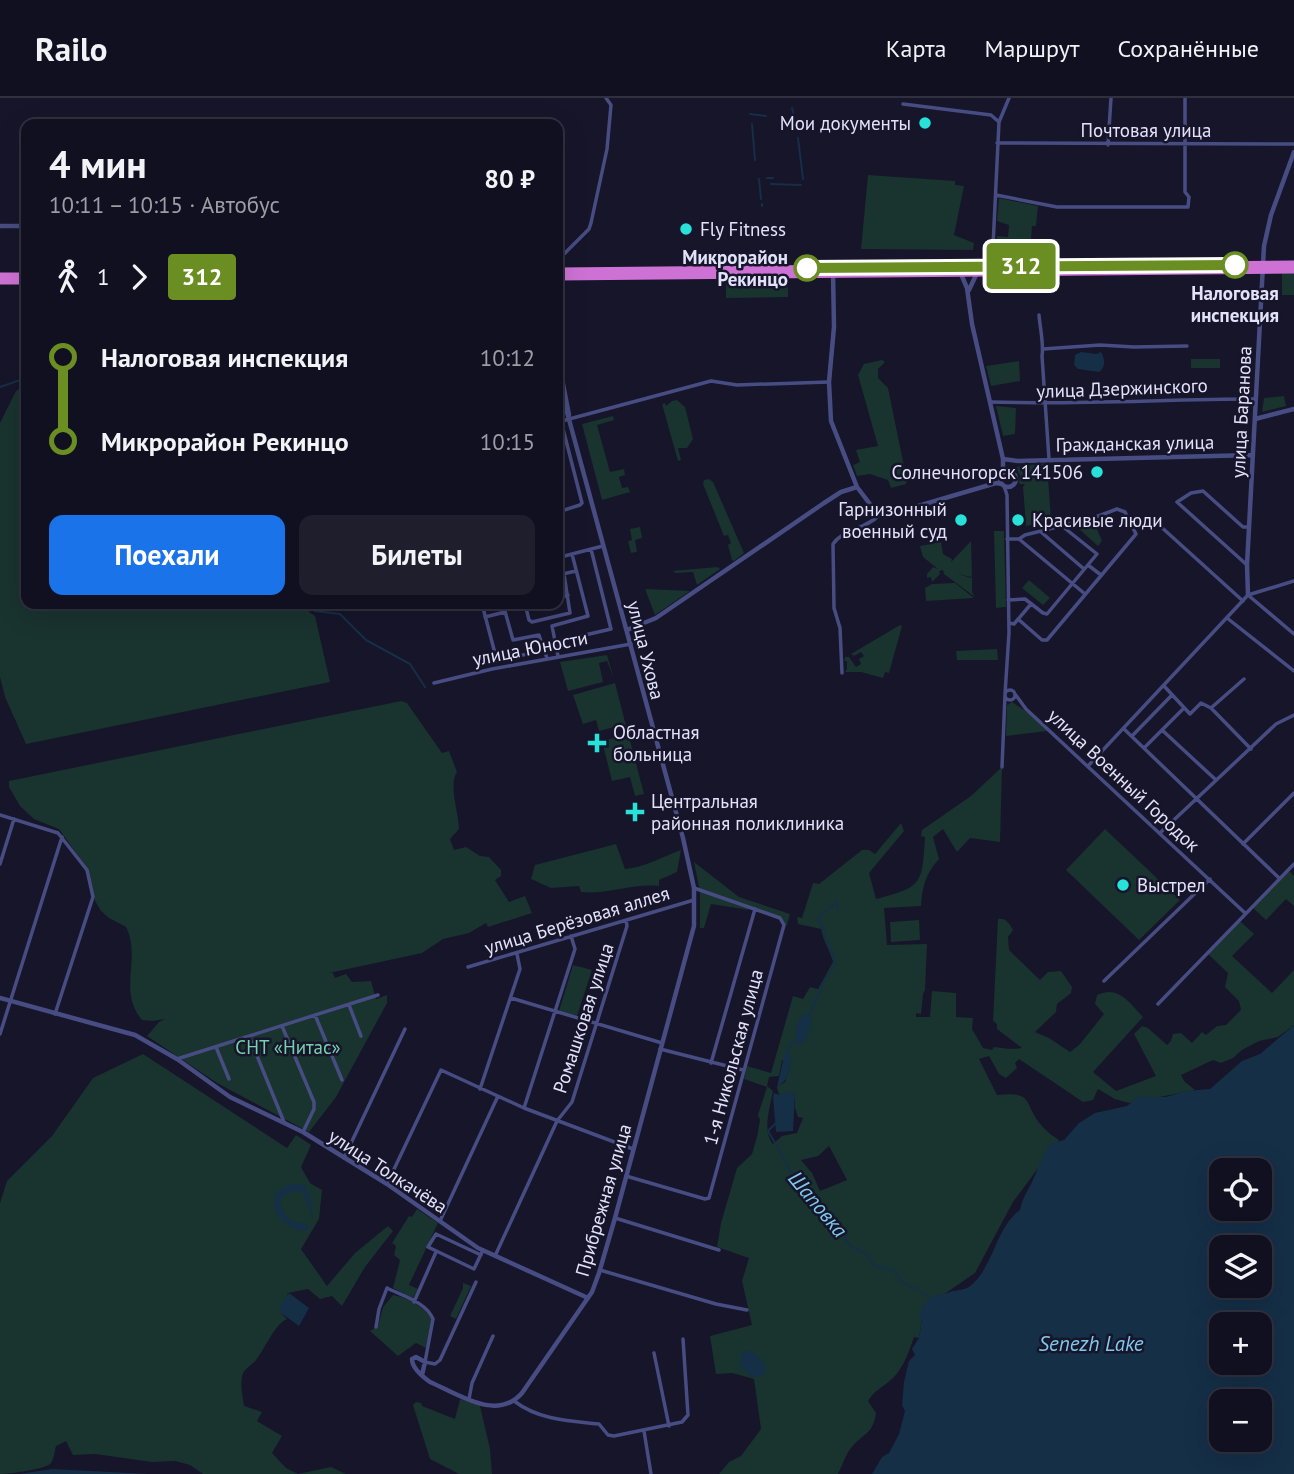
<!DOCTYPE html>
<html lang="ru">
<meta charset="utf-8">
<style>
:root{--surface:#101020;--page:#1e1e2d;--text:#f1f3f6;--muted:#9c9da5;--line:#30303e;--accent:#1a73e8}
body{margin:0;font-family:"PT Sans",sans-serif;background:var(--page);color:var(--text);height:100vh;display:flex;flex-direction:column;font-size:26px;white-space:nowrap}
*{box-sizing:border-box;margin:0}
p{font-size:23px;color:var(--muted)}
.icon{flex:none;width:38px;height:38px;fill:none;stroke:currentColor;stroke-width:2;stroke-linecap:round;stroke-linejoin:round}
.map{position:relative;flex:1;overflow:hidden}
.drawer{position:absolute;left:21px;top:21px;width:542px;height:490px;display:flex;flex-direction:column;background:var(--surface);border-radius:14px;box-shadow:0 7px 28px #0002,0 0 0 2px var(--line)}
.drawer>*{flex:none}
.badge{padding:0 14px;border-radius:5px;font-size:24px;line-height:46px}
.fabs{position:absolute;left:1209px;top:1060px;display:grid;gap:14px}
.fabs a{display:grid;place-items:center;width:63px;height:63px;border-radius:14px;background:var(--surface);box-shadow:0 7px 28px #0002,0 0 0 2px var(--line);font-size:35px}
.map>.badge{position:absolute;translate:-50% -50%;box-shadow:0 0 0 4px #fff}
.legs{display:flex;align-items:center;gap:10px;height:77px;padding:0 28px;font-size:23px}
.legs p{margin-inline-start:auto}
.overview{display:flex;align-items:center;justify-content:space-between;height:119px;padding:0 28px}
h1{font-size:38px;font-weight:700;line-height:52px}
.primary-button{display:flex;gap:14px;margin-top:auto;padding:14px 28px}
.primary-button a{flex:1;height:80px;border-radius:14px;background:var(--accent);color:#fff;font-size:28px;font-weight:700;line-height:80px;text-align:center}
.primary-button a+a{background:var(--page);color:var(--text)}
ul{padding:0 28px;list-style:none}
li{display:flex;align-items:center;gap:24px;height:84px;font-size:26px}
li i{display:grid;place-items:center;width:10px;height:100%;margin:0 9px;background:currentColor}
li i::after{content:'';width:18px;height:18px;margin:-9px;border:5px solid;border-radius:50%;background:var(--surface)}
li p{margin-inline-start:auto}
li:first-child i{background:linear-gradient(#0000 50%,currentColor 0)}
li:last-child i{background:linear-gradient(currentColor 50%,#0000 0)}
header{display:flex;align-items:center;gap:42px;box-sizing:border-box;height:98px;padding:0 35px;background:var(--surface);border-bottom:2px solid var(--line)}
header strong{font-size:33px}
nav{display:flex;gap:38px;margin-inline-start:auto;font-size:24px}
.map>svg:first-child{display:block}
.green{fill:#19332e;fill-rule:evenodd}
.water{fill:#152f47;fill-rule:evenodd}
.lines{fill:none;stroke-linecap:round;stroke-linejoin:round}
.stream{stroke:#152f47;stroke-width:2}
.minor{stroke:#474d82;stroke-width:3.5}
.tertiary{stroke:#474d82;stroke-width:4.5}
.trunk{stroke:#cd72d4;stroke-width:7}
.line-1-casing{stroke:#fff;stroke-width:16}
.line-1{stroke:#6b8e23;stroke-width:10}
.poi-dot{fill:#28e1d8;stroke:#16152a;stroke-width:2.5}
.stop-1-dot{fill:#fff;stroke:#6b8e23;stroke-width:3.5}
.labels{text-anchor:middle;dominant-baseline:central;stroke-width:5;stroke-linejoin:round;paint-order:stroke}
.poi-label{font-size:19px;fill:#e2e3fb;stroke:#16152a;text-anchor:start}
.street-label{font-size:19px;fill:#e2e3fb;stroke:#16152a}
.stop-label{font-size:19px;font-weight:bold;fill:#e2e3fb;stroke:#16152a;text-anchor:end}
.park-label{font-size:19px;fill:#76d2ae;stroke:#16152a}
.water-label{font-size:21px;font-style:italic;fill:#7ec9ed;stroke:#16152a}
</style>
<header>
<strong>Railo</strong>
<nav><a>Карта</a><a>Маршрут</a><a>Сохранённые</a></nav>
</header>
<div class="map">
<svg width="1294" height="1376" viewBox="0 0 1294 1376">
<rect width="100%" height="100%" fill="#16152a"/>
<!-- green -->
<path class="green" d="M 868,77 L 955,83 L 955,87 L 964,88 L 954,137 L 974,145 L 973,152 L 861,151 Z
M 999,100 L 1038,108 L 1036,128 L 1032,128 L 1030,156 L 997,154 L 997,138 L 1008,139 L 1009,127 L 997,123 Z
M 1282,175 L 1294,175 L 1294,197 L 1282,197 Z
M 726,185 L 788,185 L 788,199 L 726,200 Z
M 1191,261 L 1220,261 L 1220,270 L 1191,270 Z
M 882,262 L 885,264 L 878,271 L 878,280 L 888,290 L 907,383 L 906,386 L 891,390 L 888,382 L 870,376 L 857,378 L 853,367 L 860,364 L 856,352 L 878,348 L 858,277 L 864,266 Z
M 1019,263 L 1020,283 L 991,288 L 986,268 Z
M 26,286 L 26,506 L 261,506 L 264,509 L 267,506 L 311,506 L 309,514 L 315,518 L 330,584 L 26,646 L 5,599 L 0,579 L 0,325 L 16,293 Z
M 1284,298 L 1286,308 L 1262,314 L 1264,300 Z
M 677,302 L 685,309 L 693,341 L 687,350 L 678,350 L 681,362 L 678,363 L 662,306 L 665,305 L 666,308 L 672,303 Z
M 996,308 L 1016,310 L 1015,336 L 1003,338 Z
M 613,318 L 614,322 L 597,327 L 610,374 L 624,371 L 625,377 L 619,379 L 622,390 L 628,389 L 630,394 L 602,402 L 582,326 Z
M 1047,365 L 1051,422 L 1026,428 L 1023,389 L 1025,386 L 1019,386 L 1020,377 L 1015,369 Z
M 709,381 L 713,384 L 744,455 L 734,463 L 732,462 L 728,447 L 731,445 L 728,437 L 724,438 L 703,386 L 704,382 Z
M 1094,424 L 1102,443 L 1098,448 L 1078,430 Z
M 640,429 L 642,440 L 635,442 L 637,454 L 631,455 L 628,443 L 632,442 L 630,431 Z
M 994,433 L 1004,433 L 1006,509 L 996,510 Z
M 971,443 L 972,479 L 957,476 L 972,480 L 972,494 L 975,499 L 944,476 L 943,472 L 939,473 L 940,476 L 932,484 L 931,479 L 927,480 L 927,476 L 933,469 L 938,471 L 923,459 L 920,448 L 941,444 L 943,456 L 952,461 L 951,464 Z
M 718,469 L 720,471 L 697,487 L 693,474 L 676,475 L 672,473 Z
M 1029,482 L 1050,500 L 1043,507 L 1022,490 Z
M 955,485 L 974,500 L 926,503 L 925,490 L 932,486 Z
M 645,491 L 690,493 L 655,517 Z
M 900,527 L 902,528 L 889,575 L 885,574 L 883,580 L 861,574 L 845,574 L 847,571 L 847,563 L 844,563 L 845,559 L 849,559 L 856,569 L 861,566 L 859,561 L 864,558 L 861,554 L 854,558 L 851,556 Z
M 997,551 L 998,562 L 957,562 L 956,553 Z
M 607,557 L 614,581 L 607,563 L 599,565 L 603,584 L 568,593 L 560,564 Z
M 615,585 L 626,628 L 630,629 L 624,631 L 622,627 L 599,633 L 596,622 L 583,626 L 573,597 Z
M 401,603 L 407,605 L 442,655 L 449,653 L 457,674 C 448,687 459,715 459,731 L 450,741 L 454,752 L 466,749 L 480,758 L 489,759 L 501,772 L 501,778 L 495,782 L 509,804 L 525,798 L 532,815 L 488,829 L 486,825 L 469,835 L 443,841 L 422,855 L 329,875 L 333,875 L 335,880 L 346,876 L 352,884 L 371,883 L 376,901 L 387,897 L 387,905 L 336,999 L 309,1034 L 217,985 L 147,938 L 159,924 L 165,921 L 153,923 L 142,922 C 117,892 142,861 126,829 L 109,820 L 101,813 L 95,803 L 86,769 L 59,731 L 34,721 L 20,708 L 9,689 L 9,683 Z
M 1012,604 L 1033,618 L 1047,633 L 1006,638 L 1007,607 Z
M 630,632 L 631,634 L 628,635 L 644,696 L 635,698 L 630,679 L 612,683 L 602,643 L 624,637 L 624,634 Z
M 1002,669 L 1000,744 L 970,740 L 957,754 L 943,731 L 933,739 L 939,761 C 926,775 922,789 921,808 L 884,810 L 887,847 L 927,846 L 925,892 L 923,896 L 921,916 L 916,915 L 916,919 L 930,919 L 932,893 L 956,895 L 956,919 L 973,920 L 972,931 L 983,950 L 992,952 L 994,949 C 1005,950 1011,952 1022,950 L 997,931 L 997,926 L 993,923 L 998,821 C 1006,820 1009,825 1013,832 L 1008,839 L 1009,852 L 1040,882 L 1048,874 L 1061,873 L 1072,889 L 1071,895 L 1057,906 L 1056,914 L 1035,934 L 1049,940 L 1070,954 L 1080,946 L 1104,916 L 1095,906 L 1097,897 C 1118,887 1129,904 1143,919 L 1093,974 L 1116,993 L 1156,978 L 1134,936 L 1142,928 L 1148,930 L 1167,947 L 1171,943 L 1173,936 L 1181,935 L 1192,945 L 1202,934 L 1206,937 L 1217,928 L 1226,927 L 1241,912 L 1239,903 L 1225,889 L 1228,875 L 1208,856 L 1240,823 L 1254,836 L 1232,858 L 1272,895 L 1294,872 L 1294,927 L 1278,939 L 1259,943 L 1242,952 L 1233,960 L 1221,965 L 1213,962 L 1181,977 L 1184,983 L 1195,992 L 1129,1005 L 1115,1001 L 1098,991 L 1093,1002 L 1083,1004 L 1019,961 L 1015,965 L 1017,970 L 1006,980 L 999,976 L 989,958 L 979,961 L 997,997 C 1036,993 1022,1005 1042,1028 C 1046,1033 1053,1038 1059,1042 L 1013,1104 L 975,1175 L 943,1197 L 922,1221 L 919,1240 L 914,1239 C 909,1253 904,1269 893,1280 C 885,1288 874,1292 868,1303 L 876,1315 C 873,1337 862,1336 851,1350 C 845,1358 842,1368 838,1376 L 719,1376 L 729,1364 L 741,1358 L 761,1331 L 754,1281 L 732,1275 L 716,1276 L 710,1238 L 752,1227 L 742,1183 L 749,1160 L 717,1149 L 721,1125 L 737,1070 L 752,1056 L 757,1039 L 760,1022 L 758,1017 L 767,989 L 744,981 L 747,968 L 771,975 L 793,898 L 803,901 L 810,889 L 818,891 L 833,864 C 830,852 823,843 821,831 L 798,826 L 797,819 L 802,820 L 813,785 L 819,786 L 862,752 L 869,752 L 875,756 L 901,725 L 904,733 L 869,775 L 876,801 C 923,789 922,786 925,739 L 921,738 L 922,732 L 971,698 ZM 782,962 L 790,967 L 785,984 L 777,989 L 779,997 L 790,994 L 795,997 L 795,1010 L 798,1019 L 803,1020 L 797,1035 L 782,1038 L 773,1046 C 762,1033 770,1009 773,993 L 767,988 L 769,979 L 779,978 ZM 829,1048 L 847,1082 L 820,1093 L 812,1075 L 801,1062 L 818,1058 Z
M 1105,731 L 1180,802 L 1139,842 L 1066,772 Z
M 616,746 L 625,771 C 645,769 662,759 681,752 L 677,774 L 659,782 L 659,788 C 634,785 605,797 581,794 L 579,788 L 551,790 L 531,781 L 535,767 Z
M 694,764 L 739,799 L 790,816 L 787,827 L 784,827 L 783,823 L 747,810 L 749,812 L 711,806 L 704,830 L 700,830 L 700,794 Z
M 1289,773 L 1294,778 L 1294,808 L 1286,801 L 1266,822 L 1253,810 Z
M 919,822 L 920,842 L 891,844 L 890,824 Z
M 573,867 L 592,872 L 577,918 L 559,913 Z
M 143,956 L 287,1050 L 296,1037 L 311,1047 L 301,1069 L 310,1085 L 322,1092 L 319,1121 L 301,1151 L 327,1188 L 355,1155 L 388,1128 L 393,1133 L 365,1169 L 342,1208 L 332,1198 L 320,1201 L 308,1191 L 288,1195 L 281,1215 L 287,1221 C 274,1227 265,1251 256,1262 C 251,1268 243,1271 242,1279 C 240,1288 243,1300 244,1308 L 262,1314 L 257,1323 L 282,1338 L 272,1355 L 286,1370 L 298,1376 L 331,1369 L 346,1376 L 203,1376 L 190,1367 L 175,1363 L 152,1364 L 95,1356 L 73,1357 L 66,1343 L 56,1348 C 55,1352 54,1361 51,1365 C 48,1371 8,1376 0,1376 L 0,1105 L 7,1083 L 52,1038 L 93,980 Z
M 417,1111 L 438,1125 L 409,1187 L 418,1191 L 413,1200 L 393,1190 L 400,1162 L 394,1157 L 396,1148 L 392,1145 L 409,1118 L 412,1119 Z
M 463,1185 L 471,1188 L 456,1221 L 450,1218 L 463,1190 Z
M 393,1197 C 408,1200 424,1208 432,1221 L 426,1250 L 416,1245 L 398,1258 L 370,1233 L 378,1228 L 383,1209 Z
M 460,1301 L 480,1308 L 490,1351 L 492,1376 L 459,1376 L 430,1361 L 413,1307 L 416,1304 L 421,1305 L 422,1308 L 455,1321 Z"/>
<!-- water -->
<path class="water" d="M 1081,254 L 1097,256 L 1101,254 C 1105,261 1106,269 1099,274 L 1078,271 L 1074,267 L 1075,257 Z
M 805,915 L 811,919 C 812,929 808,939 801,947 L 796,942 C 795,931 797,922 805,915 Z
M 1294,927 L 1294,1376 L 872,1376 L 882,1359 L 889,1355 L 899,1336 L 905,1313 L 902,1307 L 904,1284 L 909,1263 L 915,1257 L 912,1251 L 919,1240 L 922,1221 L 919,1217 L 924,1206 L 937,1196 C 944,1197 946,1195 953,1193 C 958,1192 964,1192 969,1189 C 994,1170 995,1130 1020,1112 C 1022,1101 1027,1094 1032,1084 C 1038,1071 1042,1059 1050,1046 L 1064,1042 L 1079,1025 L 1095,1015 L 1127,1008 L 1138,999 L 1166,999 L 1186,993 L 1210,991 L 1242,963 L 1260,956 ZM 1222,1073 L 1260,1073 L 1260,1111 L 1222,1111 ZM 1222,1150 L 1260,1150 L 1260,1188 L 1222,1188 ZM 1222,1227 L 1260,1227 L 1260,1265 L 1222,1265 ZM 1222,1304 L 1260,1304 L 1260,1342 L 1222,1342 Z
M 785,954 L 790,955 C 791,968 789,983 777,989 Z
M 789,993 L 795,997 L 793,1033 L 776,1034 L 773,998 L 774,995 L 779,997 Z
M 299,1086 L 304,1087 L 310,1099 L 313,1123 L 303,1094 C 294,1092 286,1094 280,1102 L 282,1113 L 291,1123 L 307,1126 L 308,1131 L 306,1133 C 287,1132 266,1113 277,1094 L 288,1087 Z
M 289,1195 L 309,1210 L 299,1228 L 281,1215 L 280,1208 Z
M 747,1252 C 755,1254 763,1264 767,1271 L 762,1278 L 752,1279 L 741,1269 L 741,1257 Z
M 52,1371 L 149,1376 L 19,1376 Z"/>
<g class="lines">
<!-- stream -->
<path class="stream" d="M 792,10 L 797,31
M 750,16 L 766,18
M 752,26 L 755,62
M 798,40 L 803,81
M 767,80 L 773,80
M 759,81 L 761,101
M 771,86 L 801,87
M 762,106 L 762,108
M 810,163 L 829,163
M 837,163 L 851,163
M 0,289 L 26,280
M 313,506 L 312,510 L 315,513 L 340,516 L 366,542 L 410,566 L 425,589
M 809,918 L 823,885 L 835,866 C 834,856 830,852 827,843 C 824,835 822,827 818,820 L 837,804 L 838,812
M 788,954 L 789,949 L 796,942
M 777,1024 L 768,1033 L 786,1064 L 788,1070 L 804,1087 L 812,1100 L 842,1128 L 847,1144 L 853,1150 L 867,1156 L 875,1168 L 894,1173 L 903,1185 L 917,1191 L 929,1200"/>
<!-- minor -->
<path class="minor" d="M 903,6 L 991,17 L 999,24
M 997,45 L 1294,46
M 1108,47 L 1111,0
M 996,97 L 1057,109 L 1188,109 L 1189,99 L 1185,94 L 1185,0
M 558,162 L 589,131 L 591,125 L 607,51 L 611,7 L 606,0
M 992,169 L 999,24 L 1009,0
M 1039,217 C 1040,230 1044,246 1042,258 L 1049,361
M 1043,251 L 1100,247 L 1134,249 L 1187,248
M 990,304 C 1079,307 1167,301 1255,301
M 558,324 L 711,283 L 737,287 L 829,284
M 1004,388 L 1007,397 L 1009,535 L 1005,596
M 558,394 L 563,413
M 558,414 L 580,407 L 582,405 L 561,323
M 1159,427 L 1243,503
M 1041,434 L 1084,471
M 1007,441 L 1019,441 L 1025,437 L 1093,420 L 1117,411 L 1125,414 L 1136,436 L 1047,542 L 1042,542 L 1018,521
M 1019,441 L 1085,496
M 558,449 L 561,459 L 572,456
M 1088,467 L 1101,477
M 1247,467 L 1177,404 L 1191,395 L 1203,393 L 1243,429 L 1249,429
M 558,477 L 576,473
M 1248,497 L 1294,536
M 1248,497 L 1294,483
M 558,500 L 568,497
M 1008,502 L 1025,501 L 1043,515 L 1047,516 L 1097,456 L 1062,428
M 482,506 L 497,563 L 544,552 L 547,560
M 503,506 L 513,542 L 539,537 L 544,552
M 525,506 L 529,522 L 532,524 L 570,515 L 564,476
M 526,509 L 536,506
M 485,519 L 505,514
M 1227,520 L 1294,573
M 1009,525 L 1014,526 L 1031,506
M 555,544 L 611,531 L 591,451
M 558,558 L 552,528 L 588,518 L 572,456 L 603,448
M 842,575 L 840,530 L 834,510 L 833,446 C 843,431 867,431 879,417
M 434,585 L 492,571 L 631,546
M 1164,588 L 1190,616 L 1201,605 L 1211,610 L 1251,651
M1005 597a5 5 0 1 1 10 0a5 5 0 1 1-10 0Z
M 1015,596 L 1026,611 L 1245,815
M 1211,610 L 1244,581
M 1124,631 L 1279,780
M 1162,632 L 1216,682
M 1132,638 L 1172,597
M 1144,650 L 1184,610
M 1088,668 L 1248,497
M 1002,669 L 1005,597
M 0,717 L 58,735 L 87,772 L 93,799 L 55,916
M 1160,735 L 1276,626 L 1294,617
M 1243,746 L 1294,695
M 0,766 L 14,721
M 468,869 L 694,802
M 1104,883 L 1210,781
M 511,900 L 662,945
M 1158,906 L 1294,766
M 349,907 L 361,938
M 315,917 L 342,982
M 282,928 L 314,1004 L 314,1011 L 303,1034
M 0,936 L 62,739
M 249,938 L 284,1024
M 216,949 L 229,981
M 660,951 L 743,972
M 177,961 L 378,897
M 711,965 L 755,811
M 480,991 L 520,871 L 517,856
M 524,1010 L 575,851 L 571,838
M 344,1060 L 405,931
M 626,1078 L 705,1101 L 709,1100 L 784,827 L 780,820 L 694,790
M 387,1086 L 441,972 L 524,1010 L 633,1051
M 615,1120 L 719,1152
M 440,1123 L 498,998
M 481,1157 L 436,1136 L 428,1149 L 474,1171 L 483,1152
M 495,1158 L 557,1023 L 572,1004 L 627,828 L 626,822
M 600,1172 L 716,1206 L 747,1212
M 414,1204 L 436,1154
M 376,1229 L 379,1211 L 387,1190 C 403,1198 426,1204 433,1221 L 425,1264 L 435,1266 L 440,1262 L 476,1184
M 654,1255 L 669,1328
M 469,1301 L 472,1285 L 493,1238
M 514,1303 C 539,1322 569,1323 599,1326 L 608,1337 L 614,1338 L 682,1324 L 688,1317 L 683,1241
M 644,1333 L 651,1376"/>
<!-- tertiary -->
<path class="tertiary" d="M 0,128 L 26,128
M 833,174 L 834,229 L 829,284 L 831,323 L 857,389 L 876,414 L 884,418 L 996,385 L 1002,386
M 961,176 L 967,190 L 972,226 L 1003,361 L 1003,375
M 969,192 L 977,175
M 558,260 L 569,317
M 1255,321 L 1294,311
M 1003,361 L 1018,363 L 1253,357
M1000 381a8 8 0 1 1 16 0a8 8 0 1 1-16 0Z
M 1248,497 L 1247,467 L 1264,148 L 1271,117 L 1294,54
M 627,532 L 656,520 L 824,405 L 841,394 L 857,389
M 0,900 L 135,937 L 177,961 L 230,999 L 303,1034 L 387,1086 L 478,1150 L 588,1200
M 422,1277 L 425,1264 L 416,1259 L 412,1261 C 412,1270 423,1279 430,1284 C 458,1296 497,1324 522,1295 L 592,1194 L 599,1175 L 615,1120 L 694,828 L 694,790 L 683,740 L 558,281"/>
<!-- trunk -->
<path class="trunk" d="M 558,173 L 1294,166
M 0,178 L 26,178
M 558,179 L 1294,172
M 0,183 L 26,183"/>
</g>
<g class="lines">
<!-- line-1 casing -->
<g class="line-1-casing">
<path id="line-1" d="M 807,170 L 1235,167"/>
</g>
<!-- line-1 -->
<use href="#line-1" class="line-1"/>
</g>
<!-- markers -->
<g class="poi-dot">
<circle cx="925" cy="25" r="7"/>
<circle cx="686" cy="131" r="7"/>
<circle cx="1097" cy="374" r="7"/>
<circle cx="961" cy="422" r="7"/>
<circle cx="1018" cy="422" r="7"/>
<path d="M593.5 634.5h7v7h7v7h-7v7h-7v-7h-7v-7h7z"/>
<path d="M631.5 703.5h7v7h7v7h-7v7h-7v-7h-7v-7h7z"/>
<circle cx="1123" cy="787" r="7"/>
</g>
<g class="stop-1-dot">
<circle cx="1235" cy="167" r="12"/>
<circle cx="807" cy="170" r="12"/>
</g>
<g class="labels">
<!-- poi labels -->
<g class="poi-label">
<text x="911" y="25" text-anchor="end">Мои документы</text>
<text x="700" y="131">Fly Fitness</text>
<text x="1083" y="374" text-anchor="end">Солнечногорск 141506</text>
<text x="947" y="411" text-anchor="end">Гарнизонный<tspan x="947" dy="22">военный суд</tspan></text>
<text x="1032" y="422">Красивые люди</text>
<text x="613" y="634">Областная<tspan x="613" dy="22">больница</tspan></text>
<text x="651" y="703">Центральная<tspan x="651" dy="22">районная поликлиника</tspan></text>
<text x="1137" y="787">Выстрел</text>
</g>
<!-- street labels -->
<g class="street-label">
<text x="1146" y="32">Почтовая улица</text>
<text transform="translate(1122 290) rotate(-2)">улица Дзержинского</text>
<text transform="translate(1241 314) rotate(-87)">улица Баранова</text>
<text transform="translate(1135 345) rotate(-1)">Гражданская улица</text>
<text transform="translate(530 550) rotate(-11)">улица Юности</text>
<text transform="translate(646 552) rotate(76)">улица Ухова</text>
<text transform="translate(1124 682) rotate(43)">улица Военный Городок</text>
<text transform="translate(577 822) rotate(-17)">улица Берёзовая аллея</text>
<text transform="translate(583 920) rotate(-72)">Ромашковая улица</text>
<text transform="translate(733 959) rotate(-75)">1-я Никольская улица</text>
<text transform="translate(388 1073) rotate(33)">улица Толкачёва</text>
<text transform="translate(603 1102) rotate(-74)">Прибрежная улица</text>
</g>
<!-- stop labels -->
<g class="stop-label">
<text x="788" y="159">Микрорайон<tspan x="788" dy="22">Рекинцо</tspan></text>
<text x="1235" y="195" text-anchor="middle">Налоговая<tspan x="1235" dy="22">инспекция</tspan></text>
</g>
<!-- park labels -->
<g class="park-label">
<text x="288" y="949">СНТ «Нитас»</text>
</g>
<!-- water labels -->
<g class="water-label">
<text transform="translate(818 1106) rotate(50)">Шаповка</text>
<text x="1091" y="1245">Senezh Lake</text>
</g>
</g>
</svg>
<div class="fabs">
<a><svg class="icon" aria-label="locate" viewBox="0 0 24 24"><circle cx="12" cy="12" r="6"/><path d="M12 2v4M12 18v4M2 12h4M18 12h4"/></svg></a>
<a><svg class="icon" aria-label="layers" viewBox="0 0 24 24"><path d="M12 4l9 5-9 5-9-5zM3 14l9 5 9-5"/></svg></a>
<a>+</a>
<a>−</a>
</div>
<b class="badge" style="left:1021px;top:168px;background:#6b8e23;color:#fff">312</b>
<section class="drawer">
<div class="overview"><div><h1>4 мин</h1><p>10:11 – 10:15 · Автобус</p></div><b>80 ₽</b></div>
<div class="legs"><svg class="icon" aria-label="walk" viewBox="0 0 24 24"><circle cx="13" cy="4" r="2"/><path d="M13 8l-2 6 4 7M11 14l-3 7M7 12l3-4h3l4 4"/></svg>1<svg class="icon" aria-label="forward" viewBox="0 0 24 24"><path d="M9 5l7 7-7 7"/></svg><b class="badge" style="background:#6b8e23;color:#fff">312</b></div>
<ul>
<li><i style="color:#6b8e23"></i><b>Налоговая инспекция</b><p>10:12</p></li>
<li><i style="color:#6b8e23"></i><b>Микрорайон Рекинцо</b><p>10:15</p></li>
</ul>
<div class="primary-button"><a>Поехали</a><a>Билеты</a></div>
</section>
</div>
